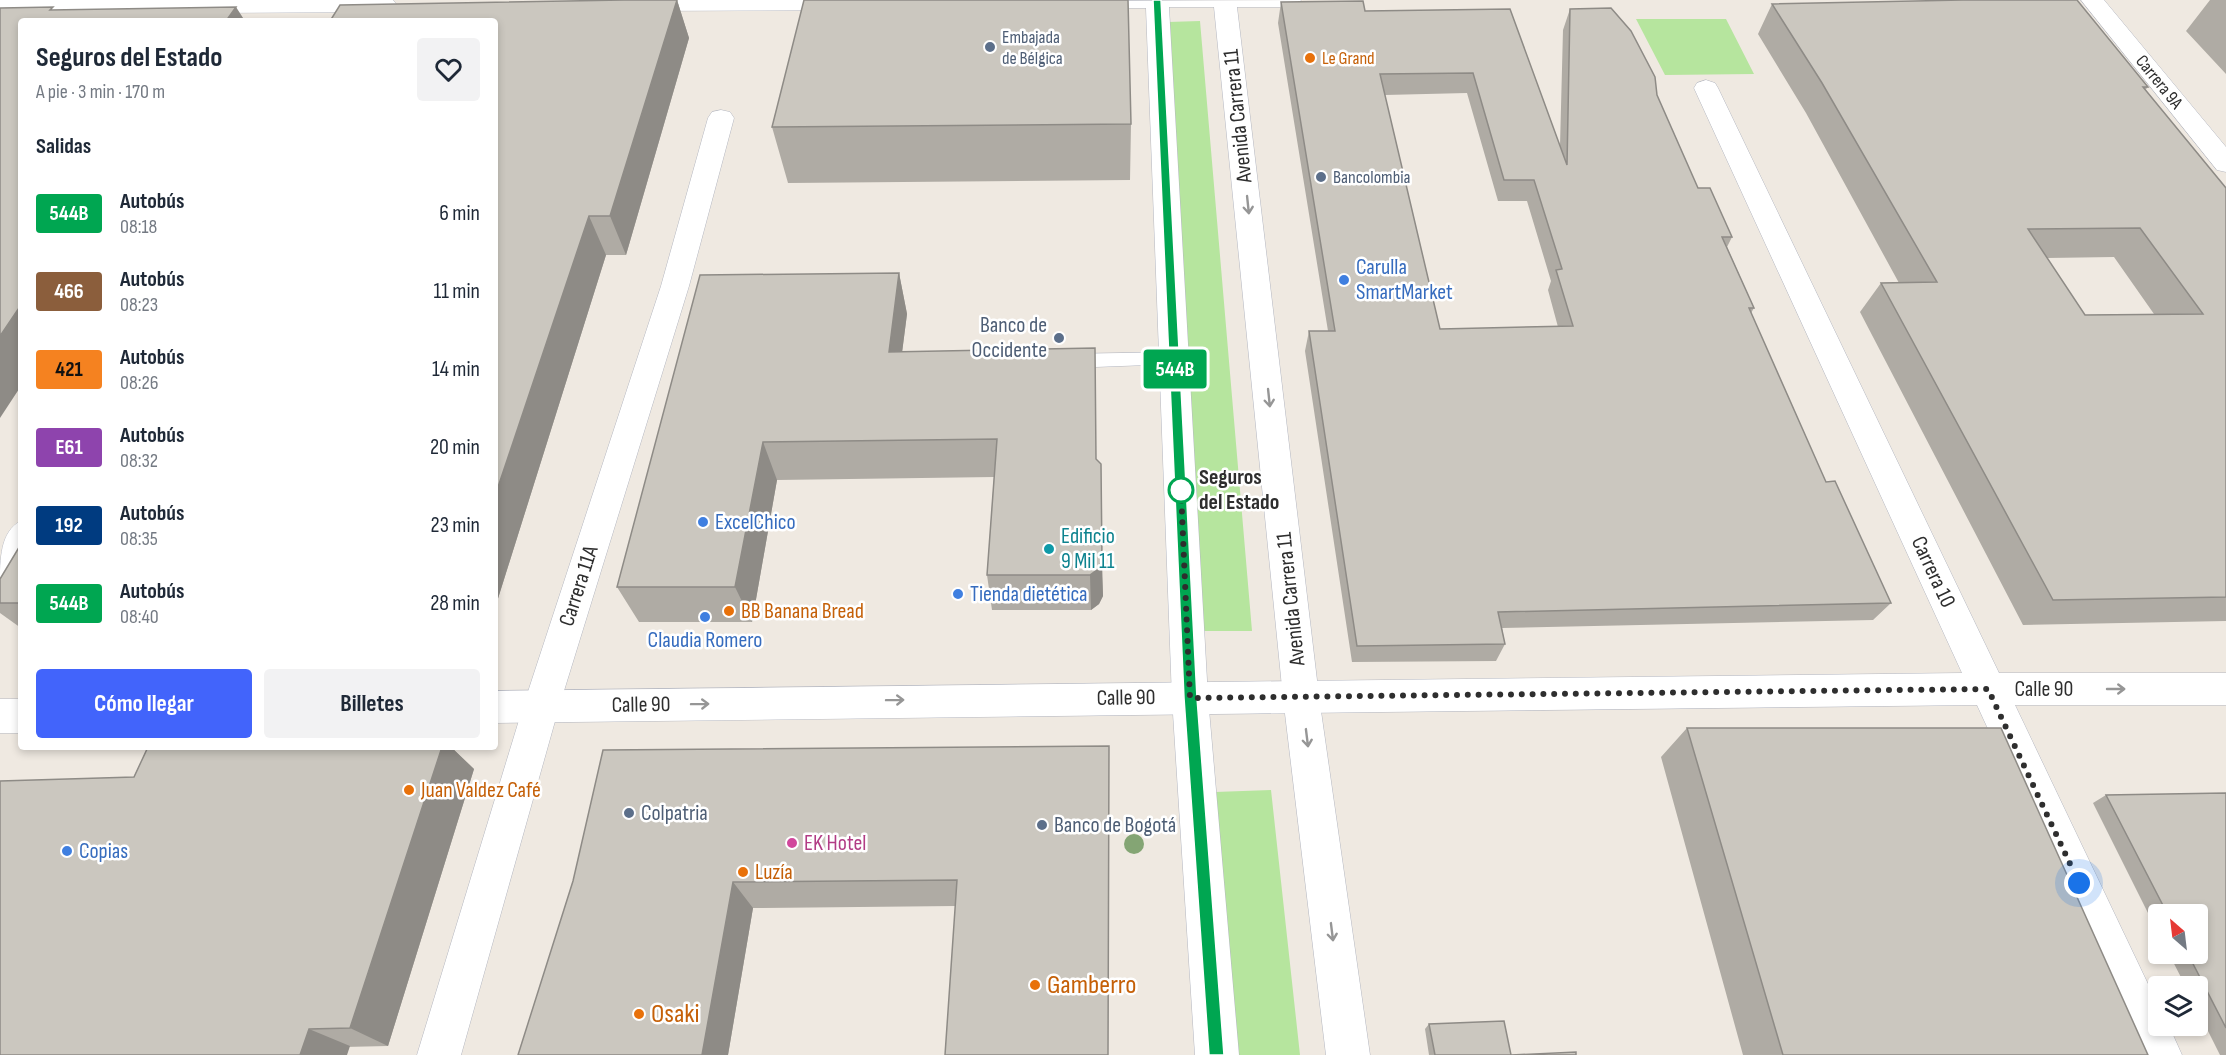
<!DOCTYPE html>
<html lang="es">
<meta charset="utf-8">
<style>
:root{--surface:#fff;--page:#f2f2f3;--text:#1f2937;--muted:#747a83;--accent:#4264fb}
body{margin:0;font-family:"Sofia Sans Condensed",sans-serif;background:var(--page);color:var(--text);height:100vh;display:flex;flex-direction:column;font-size:22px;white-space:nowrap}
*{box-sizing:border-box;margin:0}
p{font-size:20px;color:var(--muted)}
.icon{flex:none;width:33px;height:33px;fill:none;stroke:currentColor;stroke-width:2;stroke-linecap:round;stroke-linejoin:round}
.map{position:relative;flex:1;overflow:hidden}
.panel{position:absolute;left:18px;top:18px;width:480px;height:732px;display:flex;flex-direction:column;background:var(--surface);border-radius:6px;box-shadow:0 3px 9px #0003}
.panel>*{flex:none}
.badge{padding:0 12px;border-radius:4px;font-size:21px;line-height:39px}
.needle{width:39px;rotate:332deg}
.buttons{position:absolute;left:2148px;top:904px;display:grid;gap:12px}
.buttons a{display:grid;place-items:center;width:60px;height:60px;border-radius:6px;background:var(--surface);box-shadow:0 3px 9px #0003;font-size:30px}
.you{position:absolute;width:30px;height:30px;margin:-15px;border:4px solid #fff;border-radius:50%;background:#1a73e8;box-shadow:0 0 0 9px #1a73e833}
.map>.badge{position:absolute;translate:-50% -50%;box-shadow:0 0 0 3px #fff}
h2{padding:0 18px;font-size:22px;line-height:54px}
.round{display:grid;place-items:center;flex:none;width:63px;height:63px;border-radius:6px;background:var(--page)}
.head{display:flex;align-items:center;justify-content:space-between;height:102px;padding:0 18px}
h1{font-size:28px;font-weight:700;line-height:45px}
.cta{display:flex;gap:12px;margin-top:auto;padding:12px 18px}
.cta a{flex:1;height:69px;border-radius:6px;background:var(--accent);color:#fff;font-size:24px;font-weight:700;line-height:69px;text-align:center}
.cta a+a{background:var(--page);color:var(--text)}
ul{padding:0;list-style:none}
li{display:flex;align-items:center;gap:18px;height:78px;padding:0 18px}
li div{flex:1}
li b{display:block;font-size:22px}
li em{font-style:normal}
li .badge{min-width:66px;font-weight:700;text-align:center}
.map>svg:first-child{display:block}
.green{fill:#b6e59e}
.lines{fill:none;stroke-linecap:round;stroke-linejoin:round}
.service-casing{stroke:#b4b7c1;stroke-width:1}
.minor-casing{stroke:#b4b7c1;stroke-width:1}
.tertiary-casing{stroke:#b4b7c1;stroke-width:1}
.secondary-casing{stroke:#b4b7c1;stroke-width:1}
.service{fill:#fff;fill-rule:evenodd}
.minor{fill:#fff;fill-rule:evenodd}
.tertiary{fill:#fff;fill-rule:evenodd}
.secondary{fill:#fff;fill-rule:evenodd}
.tree{fill:#84a574}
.wall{fill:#afaba4;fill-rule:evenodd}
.shaded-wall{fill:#8e8b86}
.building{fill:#cbc7bf;stroke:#8e8b86;stroke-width:1.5;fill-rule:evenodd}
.oneway{stroke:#969696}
.line{fill:#00a651;stroke:#fff;stroke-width:1.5}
.walk{stroke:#2e2e2e;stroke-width:6;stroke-dasharray:0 10.8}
.service-dot{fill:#5c6f8a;stroke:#fff;stroke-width:2}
.food-dot{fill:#e8710a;stroke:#fff;stroke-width:2}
.shop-dot{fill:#3f7fe0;stroke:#fff;stroke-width:2}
.stop-dot{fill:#fff;stroke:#00a651;stroke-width:3}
.culture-dot{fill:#0f9aa8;stroke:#fff;stroke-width:2}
.hotel-dot{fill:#d1479c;stroke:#fff;stroke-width:2}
.labels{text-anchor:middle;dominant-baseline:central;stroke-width:5;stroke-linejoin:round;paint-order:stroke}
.far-service-label{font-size:18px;fill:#4e5e75;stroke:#fff;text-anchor:start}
.far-food-label{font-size:18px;fill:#c56008;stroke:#fff;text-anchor:start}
.far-street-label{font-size:18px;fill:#2e2e2e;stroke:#fff}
.street-label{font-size:22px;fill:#2e2e2e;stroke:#fff}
.shop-label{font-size:22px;fill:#366cbe;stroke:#fff;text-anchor:start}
.service-label{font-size:22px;fill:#4e5e75;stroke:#fff;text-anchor:start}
.stop-label{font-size:22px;font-weight:bold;fill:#2e2e2e;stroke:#fff;text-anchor:start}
.culture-label{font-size:22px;fill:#0d838f;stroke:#fff;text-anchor:start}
.food-label{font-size:22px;fill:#c56008;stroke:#fff;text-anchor:start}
.hotel-label{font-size:22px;fill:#b23c85;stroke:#fff;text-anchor:start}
.near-food-label{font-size:27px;fill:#c56008;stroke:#fff;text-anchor:start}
</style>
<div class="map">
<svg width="2226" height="1055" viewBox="0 0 2226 1055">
<rect width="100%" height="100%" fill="#efe9e1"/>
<!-- green -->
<path class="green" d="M 1636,19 L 1726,19 L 1754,74 L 1665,75 Z
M 1200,21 L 1252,631 L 1204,631 L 1168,22 Z
M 1271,790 L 1300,1055 L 1236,1055 L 1215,792 Z"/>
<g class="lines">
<!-- service casing -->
<g class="service-casing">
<path id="service" d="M 1174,352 L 1180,353 L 1183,358 L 1180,363 L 1174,364 L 1069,368 L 1063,366 L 1060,361 L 1063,356 L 1069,354 Z"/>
</g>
<!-- minor casing -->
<g class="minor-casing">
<path id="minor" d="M 2081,0 L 2104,0 L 2226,147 L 2226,172 L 2217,170 Z
M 1706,80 L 1715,83 L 1718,88 L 1999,673 L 2226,673 L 2226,705 L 2015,705 L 2158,1005 L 2158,1026 L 2169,1026 L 2182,1055 L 2138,1055 L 1977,705 L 1301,713 L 1288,709 L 1283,697 L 1288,685 L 1301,681 L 1962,673 L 1694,88 L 1697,83 Z
M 721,110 L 730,112 L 734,118 L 689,286 L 559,707 L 461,1055 L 417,1055 L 523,707 L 661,286 L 708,118 L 712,112 Z
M 21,521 L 21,565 L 12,580 L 0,584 C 0,560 0,531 21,521 Z"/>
</g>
<!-- tertiary casing -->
<g class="tertiary-casing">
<path id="tertiary" d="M 1301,681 L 1314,685 L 1319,697 L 1314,709 L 1301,713 L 495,723 L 495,691 Z
M 0,699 L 21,699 L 21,733 L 0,733 Z"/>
</g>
<!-- secondary casing -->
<g class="secondary-casing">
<path id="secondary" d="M 0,0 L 393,0 L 397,5 L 393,10 L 385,12 L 0,14 Z
M 626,0 L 856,0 L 859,3 L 855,8 L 847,10 L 635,11 L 627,9 L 623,4 Z
M 1301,0 L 1298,5 L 1290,7 L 1237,7 L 1319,697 L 1370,1055 L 1326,1055 L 1283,697 L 1214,7 L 1169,7 L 1208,698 L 1239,1055 L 1195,1055 L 1172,698 L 1146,8 L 1082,8 L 1074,6 L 1071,1 Z"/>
</g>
<!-- service -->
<use href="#service" class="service"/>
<!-- minor -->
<use href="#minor" class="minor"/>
<!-- tertiary -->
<use href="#tertiary" class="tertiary"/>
<!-- secondary -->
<use href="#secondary" class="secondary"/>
</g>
<!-- trees -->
<circle class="tree" cx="1134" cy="844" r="10"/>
<!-- wall -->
<path class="wall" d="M 624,0 L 677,0 L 689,38 L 626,255 L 606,255 L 495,608 Z
M 2210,0 L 2226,0 L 2226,74 L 2186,31 Z
M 1281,2 L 1365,11 L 1510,9 L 1560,146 L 1563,30 L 1570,9 L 1657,95 L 1698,188 L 1732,237 L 1727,247 L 1754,308 L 1751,313 L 1826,482 L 1891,603 L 1873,620 L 1502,628 L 1505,644 L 1496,661 L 1352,662 L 1305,351 L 1309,331 L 1328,331 L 1278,23 ZM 1467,93 L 1498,201 L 1527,201 L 1551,281 L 1548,290 L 1558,327 L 1440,329 L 1385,95 Z
M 1772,4 L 2148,87 L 2145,90 L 2226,188 L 2226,621 L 2023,625 L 1860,312 L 1881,283 L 1899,283 L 1806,113 L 1758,34 ZM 2114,257 L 2154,314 L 2085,315 L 2047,258 Z
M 1131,124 L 1130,180 L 788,183 L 772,127 Z
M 899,273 L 907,314 L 902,352 L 1096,460 L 1103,596 L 1099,604 L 1091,610 L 992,610 L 987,575 L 994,477 L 777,480 L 752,622 L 639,622 L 617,587 Z
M 21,544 L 21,628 L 0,613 L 0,579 Z
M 1687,728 L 2148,1055 L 1743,1055 L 1661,757 Z
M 1109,746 L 955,906 L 753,908 L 728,1055 L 518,1055 L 573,881 Z
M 148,747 L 451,747 L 474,769 L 388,1046 L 0,1055 Z
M 2226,793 L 2226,1055 L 2220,1055 L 2198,1011 L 2198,987 L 2186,987 L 2169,954 L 2198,954 L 2198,915 L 2158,915 L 2158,933 L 2093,803 L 2106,795 Z
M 1429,1024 L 1511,1055 L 1576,1055 L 1429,1055 L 1425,1029 Z"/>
<!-- shaded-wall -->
<path class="shaded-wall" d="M 677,0 L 689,38 L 626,255 L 610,216 Z
M 236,7 L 245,21 L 226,21 Z
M 589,216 L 606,255 L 495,608 L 495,496 Z
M 899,273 L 907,314 L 897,392 L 889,352 Z
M 21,305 L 21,386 L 0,418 L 0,336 Z
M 763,442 L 777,480 L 752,622 L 735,587 Z
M 1102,560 L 1103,596 L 1099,604 L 1091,610 L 1090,575 Z
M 442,747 L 451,747 L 474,769 L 388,1046 L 350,1028 Z
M 733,882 L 753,908 L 728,1055 L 702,1055 Z
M 309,1029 L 350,1046 L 347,1055 L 300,1055 Z"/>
<!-- building -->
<path class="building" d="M 624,0 L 677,0 L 610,216 L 589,216 L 495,496 L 495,21 L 330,21 L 340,5 Z
M 804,0 L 1128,0 L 1131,124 L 772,127 Z
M 1963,0 L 2077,0 L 2148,87 L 2143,87 L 2226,188 L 2226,597 L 2053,600 L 1881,283 L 1937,282 L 1822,83 L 1772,4 ZM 2140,228 L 2203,314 L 2085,315 L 2028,229 Z
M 1363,1 L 1365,11 L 1510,9 L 1567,165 L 1570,9 L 1611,8 L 1631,31 L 1655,77 L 1657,95 L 1698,188 L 1710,188 L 1732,237 L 1722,237 L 1754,308 L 1749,308 L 1826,482 L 1835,481 L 1891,603 L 1498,612 L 1505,644 L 1357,646 L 1309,331 L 1335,331 L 1281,2 ZM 1473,73 L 1504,180 L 1534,180 L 1562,269 L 1556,270 L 1573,326 L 1440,329 L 1380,74 Z
M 53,7 L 50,10 L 236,7 L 226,21 L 21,21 L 21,305 L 0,336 L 0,8 Z
M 899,273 L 889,352 L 1095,348 L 1096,459 L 1101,464 L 1102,560 L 1098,569 L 1090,575 L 987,575 L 997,439 L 763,442 L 735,587 L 617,587 L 700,275 Z
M 21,544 L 21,603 L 0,603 L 0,579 Z
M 1687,728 L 2001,728 L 2148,1055 L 1783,1055 Z
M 1109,746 L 1108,1055 L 945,1055 L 957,880 L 733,882 L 702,1055 L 518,1055 L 573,881 L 603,750 Z
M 148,747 L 442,747 L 350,1028 L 309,1029 L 300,1055 L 0,1055 L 0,781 L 134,777 Z
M 2226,793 L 2226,1028 L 2188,954 L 2198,954 L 2198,915 L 2168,915 L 2106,795 Z
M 1504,1021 L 1511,1055 L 1576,1052 L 1576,1055 L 1435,1055 L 1429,1024 Z"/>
<!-- one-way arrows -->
<defs><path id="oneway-shaft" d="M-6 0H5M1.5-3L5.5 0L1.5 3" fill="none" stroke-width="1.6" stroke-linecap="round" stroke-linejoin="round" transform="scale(1.5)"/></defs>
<g class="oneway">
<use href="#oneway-shaft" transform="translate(1248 205) rotate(84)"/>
<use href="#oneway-shaft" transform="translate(1269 398) rotate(84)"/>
<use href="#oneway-shaft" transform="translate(2116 689)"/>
<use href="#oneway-shaft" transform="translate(895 700) rotate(-1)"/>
<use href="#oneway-shaft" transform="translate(700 704) rotate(-1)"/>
<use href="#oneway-shaft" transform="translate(1307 738) rotate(83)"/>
<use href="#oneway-shaft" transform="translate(1332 932) rotate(83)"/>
</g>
<!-- line -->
<path class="line" d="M 1153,0 L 1161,0 L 1197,698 L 1224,1055 L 1209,1055 L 1184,698 Z"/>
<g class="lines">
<!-- walk -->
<path class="walk" d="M 1181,490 L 1190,698 L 1988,689 L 2079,883"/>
</g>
<!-- markers -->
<g class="service-dot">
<circle cx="990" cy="47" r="6"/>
<circle cx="1321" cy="177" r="6"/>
<circle cx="1059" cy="338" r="6"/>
<circle cx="629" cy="813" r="6"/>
<circle cx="1042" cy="825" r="6"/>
</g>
<g class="food-dot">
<circle cx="1310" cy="58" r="6"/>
<circle cx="729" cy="611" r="6"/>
<circle cx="409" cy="790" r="6"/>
<circle cx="743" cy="872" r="6"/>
<circle cx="1035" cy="985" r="6"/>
<circle cx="639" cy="1014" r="6"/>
</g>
<g class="shop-dot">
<circle cx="1344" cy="280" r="6"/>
<circle cx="703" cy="522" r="6"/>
<circle cx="958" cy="594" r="6"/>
<circle cx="705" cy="617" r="6"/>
<circle cx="67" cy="851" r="6"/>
</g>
<circle class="stop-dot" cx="1181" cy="490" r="12"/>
<circle class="culture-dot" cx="1049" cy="549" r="6"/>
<circle class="hotel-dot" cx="792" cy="843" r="6"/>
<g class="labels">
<!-- far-service labels -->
<g class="far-service-label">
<text x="1002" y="37">Embajada<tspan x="1002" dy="21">de Bélgica</tspan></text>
<text x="1333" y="177">Bancolombia</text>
</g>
<!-- far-food labels -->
<g class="far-food-label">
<text x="1322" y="58">Le Grand</text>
</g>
<!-- far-street labels -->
<g class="far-street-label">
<text transform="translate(2159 82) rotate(51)">Carrera 9A</text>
</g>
<!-- street labels -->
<g class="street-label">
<text transform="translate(1238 116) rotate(-96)">Avenida Carrera 11</text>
<text transform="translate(1933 572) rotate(65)">Carrera 10</text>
<text transform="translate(579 586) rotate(-72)">Carrera 11A</text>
<text transform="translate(1291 599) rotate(-96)">Avenida Carrera 11</text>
<text x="2044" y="689">Calle 90</text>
<text transform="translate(1126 698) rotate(-1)">Calle 90</text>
<text transform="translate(641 705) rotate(-1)">Calle 90</text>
</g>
<!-- shop labels -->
<g class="shop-label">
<text x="1356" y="267">Carulla<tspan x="1356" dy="25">SmartMarket</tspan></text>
<text x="715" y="522">ExcelChico</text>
<text x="970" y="594">Tienda dietética</text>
<text x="705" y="640" text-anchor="middle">Claudia Romero</text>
<text x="79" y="851">Copias</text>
</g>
<!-- service labels -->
<g class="service-label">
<text x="1047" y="325" text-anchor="end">Banco de<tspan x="1047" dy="25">Occidente</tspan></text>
<text x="641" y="813">Colpatria</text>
<text x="1054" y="825">Banco de Bogotá</text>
</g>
<!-- stop labels -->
<g class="stop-label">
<text x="1199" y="477">Seguros<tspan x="1199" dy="25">del Estado</tspan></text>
</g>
<!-- culture labels -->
<g class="culture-label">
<text x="1061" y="536">Edificio<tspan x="1061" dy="25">9 Mil 11</tspan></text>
</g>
<!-- food labels -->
<g class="food-label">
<text x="741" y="611">BB Banana Bread</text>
<text x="421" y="790">Juan Valdez Café</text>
<text x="755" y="872">Luzía</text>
</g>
<!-- hotel labels -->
<g class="hotel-label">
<text x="804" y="843">EK Hotel</text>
</g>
<!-- near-food labels -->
<g class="near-food-label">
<text x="1047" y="985">Gamberro</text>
<text x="651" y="1014">Osaki</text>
</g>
</g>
</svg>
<div class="buttons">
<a><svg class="needle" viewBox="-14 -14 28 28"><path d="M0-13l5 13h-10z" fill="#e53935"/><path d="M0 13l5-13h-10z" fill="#747a83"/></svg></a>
<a><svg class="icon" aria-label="layers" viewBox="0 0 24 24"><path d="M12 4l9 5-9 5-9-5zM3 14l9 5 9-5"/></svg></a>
</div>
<div class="you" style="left:2079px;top:883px"></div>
<b class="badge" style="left:1175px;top:369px;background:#00a651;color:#fff">544B</b>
<section class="panel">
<div class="head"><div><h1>Seguros del Estado</h1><p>A pie · 3 min · 170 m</p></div><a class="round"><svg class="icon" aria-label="heart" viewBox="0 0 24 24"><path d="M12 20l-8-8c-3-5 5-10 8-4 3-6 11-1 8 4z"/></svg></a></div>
<h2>Salidas</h2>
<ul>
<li><span class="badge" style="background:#00a651;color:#fff">544B</span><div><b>Autobús</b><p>08:18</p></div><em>6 min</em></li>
<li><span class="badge" style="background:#8b5e3c;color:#fff">466</span><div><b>Autobús</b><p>08:23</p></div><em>11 min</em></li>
<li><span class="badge" style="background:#f58220;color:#111">421</span><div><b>Autobús</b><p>08:26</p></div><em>14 min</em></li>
<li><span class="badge" style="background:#8e44ad;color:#fff">E61</span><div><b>Autobús</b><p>08:32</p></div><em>20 min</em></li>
<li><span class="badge" style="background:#003b80;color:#fff">192</span><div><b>Autobús</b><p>08:35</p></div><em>23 min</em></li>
<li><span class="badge" style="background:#00a651;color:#fff">544B</span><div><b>Autobús</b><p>08:40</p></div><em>28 min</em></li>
</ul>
<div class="cta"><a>Cómo llegar</a><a>Billetes</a></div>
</section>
</div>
